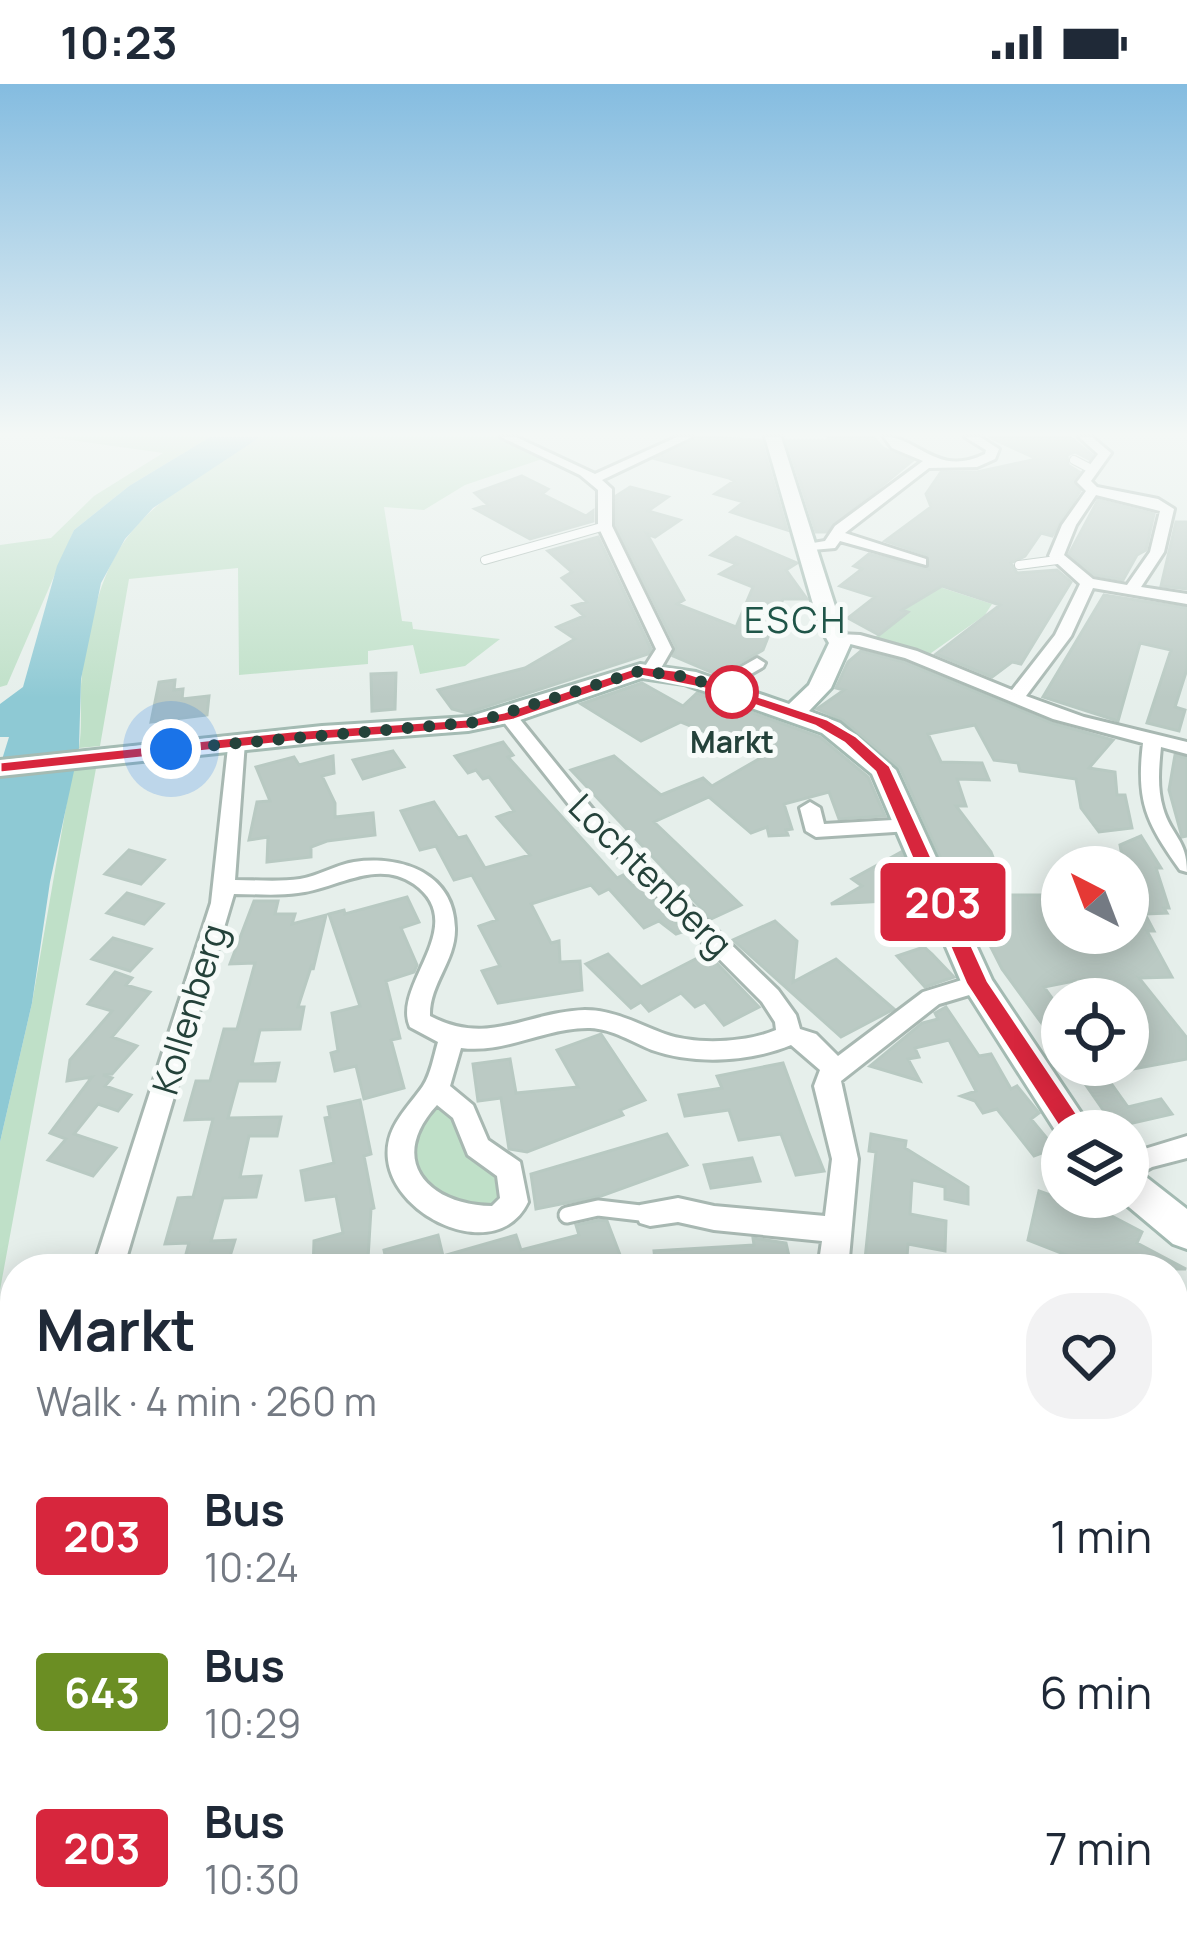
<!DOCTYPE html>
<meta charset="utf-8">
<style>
:root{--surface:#fff;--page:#f2f2f3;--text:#1f2937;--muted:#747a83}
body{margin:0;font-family:Manrope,sans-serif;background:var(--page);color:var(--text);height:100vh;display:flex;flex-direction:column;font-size:45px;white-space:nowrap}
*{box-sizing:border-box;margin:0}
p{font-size:39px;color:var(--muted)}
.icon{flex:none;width:66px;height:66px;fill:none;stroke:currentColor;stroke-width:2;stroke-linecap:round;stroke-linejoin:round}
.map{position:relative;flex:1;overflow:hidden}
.side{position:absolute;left:0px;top:1170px;width:1188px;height:696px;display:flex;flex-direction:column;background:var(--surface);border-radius:48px 48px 0 0;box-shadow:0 6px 30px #0003}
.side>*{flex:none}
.badge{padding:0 24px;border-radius:9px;font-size:42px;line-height:78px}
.needle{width:78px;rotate:318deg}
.buttons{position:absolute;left:1041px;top:762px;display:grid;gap:24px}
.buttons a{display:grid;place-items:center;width:108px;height:108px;border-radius:50%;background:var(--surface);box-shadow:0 6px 30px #0003;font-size:60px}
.you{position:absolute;width:60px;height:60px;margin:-30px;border:9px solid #fff;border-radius:50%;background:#1a73e8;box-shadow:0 0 0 18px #1a73e833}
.map>.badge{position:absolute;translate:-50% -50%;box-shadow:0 0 0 6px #fff}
.round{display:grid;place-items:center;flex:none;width:126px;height:126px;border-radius:48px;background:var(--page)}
.summary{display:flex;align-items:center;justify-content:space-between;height:204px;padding:0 36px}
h1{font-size:57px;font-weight:700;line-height:90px}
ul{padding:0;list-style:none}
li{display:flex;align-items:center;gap:36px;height:156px;padding:0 36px}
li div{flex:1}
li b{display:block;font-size:45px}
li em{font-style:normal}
li .badge{min-width:132px;font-weight:700;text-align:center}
.status{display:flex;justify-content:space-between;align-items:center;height:84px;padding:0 60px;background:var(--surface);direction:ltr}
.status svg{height:33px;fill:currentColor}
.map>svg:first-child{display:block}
.green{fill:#bfe0c8}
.water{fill:#8ec9d4}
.building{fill:#bbcac4;stroke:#b8c9c2;stroke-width:3}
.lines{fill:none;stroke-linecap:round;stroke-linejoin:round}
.lane-far1-casing{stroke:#a8b8b2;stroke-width:10}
.lane-casing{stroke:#a8b8b2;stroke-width:21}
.street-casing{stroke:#a8b8b2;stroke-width:6}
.secondary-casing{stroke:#a4bbb3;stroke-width:6}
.lane-far1{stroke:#fff;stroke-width:8}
.lane{stroke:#fff;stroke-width:15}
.street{fill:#fff;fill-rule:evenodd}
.secondary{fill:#fff;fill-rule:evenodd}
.line{fill:#d7263d;stroke:#fff;stroke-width:3}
.walk{stroke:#24423a;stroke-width:12;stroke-dasharray:0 21.6}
.stop-dot{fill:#fff;stroke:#d7263d;stroke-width:6}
.labels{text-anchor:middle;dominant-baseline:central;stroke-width:10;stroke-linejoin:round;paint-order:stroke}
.far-stop-label{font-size:30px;font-weight:bold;fill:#24423a;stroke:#f7fbf9}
.far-quarter-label{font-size:36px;letter-spacing:3px;fill:#1f5548;stroke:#f7fbf9}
.street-label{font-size:36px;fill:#24423a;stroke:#f7fbf9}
</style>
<div class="status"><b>10:23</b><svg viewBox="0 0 49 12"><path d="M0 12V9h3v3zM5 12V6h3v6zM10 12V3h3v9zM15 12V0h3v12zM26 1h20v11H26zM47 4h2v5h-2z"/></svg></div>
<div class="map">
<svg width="1187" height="1866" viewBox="0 0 1187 1866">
<rect width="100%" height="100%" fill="#e6efeb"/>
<!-- green -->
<path class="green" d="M 49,353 L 210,353 L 129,402 L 74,446 L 7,601 L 0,603 L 0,461 L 51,454 L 94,412 L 163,369 Z
M 260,353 L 499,353 L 542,375 L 465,401 L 424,426 L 384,423 L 402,537 L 412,538 L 413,545 L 500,555 L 465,582 L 420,590 L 413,561 L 368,567 L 368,580 L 239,591 L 238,484 L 129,495 L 100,662 L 79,664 C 83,639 79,614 82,590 C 104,442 141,428 260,353 Z
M 918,496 L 992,520 L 985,531 L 924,574 L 871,557 L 893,536 L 908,529 L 903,525 Z
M 97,679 L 0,1206 L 0,1058 L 32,919 L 70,700 L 75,681 Z
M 438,1019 L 449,1024 L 475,1072 L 473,1078 L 494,1091 L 497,1107 L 506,1111 L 498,1127 L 442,1119 L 409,1077 L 410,1055 Z
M 0,1652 L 15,1652 L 15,1851 L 353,1851 L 352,1863 L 0,1866 Z
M 465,1851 L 1102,1851 L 1104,1866 L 464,1866 Z"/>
<!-- water -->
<path class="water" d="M 210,353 L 260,353 L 153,424 L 125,455 L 101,499 L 81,595 L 79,664 L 50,798 L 32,919 L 0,1058 L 0,682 L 9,653 L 0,653 L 0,620 L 23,603 L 57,482 L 74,446 L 129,402 Z"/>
<!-- building -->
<path class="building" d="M 696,353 L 761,356 L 787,446 L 731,428 L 744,418 L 715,410 L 734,397 L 729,394 L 656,375 Z
M 828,353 L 873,353 L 883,364 L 912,377 L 826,448 L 816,448 L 787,357 L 830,357 Z
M 989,353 L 1070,353 L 1092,371 L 1089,375 L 1075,368 L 1067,371 L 1068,381 L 1079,388 L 1072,398 L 1080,407 L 1052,452 L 1041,449 L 1025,472 L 1011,479 L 1017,489 L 1057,486 L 1071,498 L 1021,580 L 1012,578 L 992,593 L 936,570 L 1000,521 L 942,502 L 902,526 L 908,528 L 879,551 L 848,534 L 875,513 L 840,502 L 862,485 L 854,482 L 869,470 L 929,485 L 927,471 L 885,457 L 931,423 L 926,410 L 941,388 L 977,388 L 1037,375 Z
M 522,392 L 548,405 L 542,410 L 586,432 L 593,427 L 593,437 L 530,455 L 475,425 L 488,421 L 475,409 Z
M 630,403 L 668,413 L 648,427 L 680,436 L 655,453 L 647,450 L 684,516 L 677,520 L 736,543 L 753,503 L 720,490 L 737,480 L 711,471 L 736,453 L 797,479 L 786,486 L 807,515 L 783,515 L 763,566 L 718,591 L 673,572 L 676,563 L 616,441 L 616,412 Z
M 1098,416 L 1154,430 L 1146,466 L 1137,471 L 1123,496 L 1095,491 L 1069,470 Z
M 1176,438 L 1187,438 L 1187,505 L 1161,502 Z
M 598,453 L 651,565 L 648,570 L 467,629 L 452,625 L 438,606 L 525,584 L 575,555 L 557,543 L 584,532 L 573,522 L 587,518 L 562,494 L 572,488 L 548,467 Z
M 1104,511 L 1187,524 L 1187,585 L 1175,623 L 1185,626 L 1179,647 L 1147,639 L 1171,566 L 1140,559 L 1118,637 L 1043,613 Z
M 861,567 L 904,578 L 1052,639 L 1113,656 L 1089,684 L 1115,688 L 1117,711 L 1125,711 L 1132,744 L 1099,748 L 1081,724 L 1076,695 L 1020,687 L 1018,679 L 994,676 L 975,641 L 928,650 L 941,678 L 982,679 L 989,696 L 957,695 L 966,722 L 956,722 L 991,768 L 1007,811 L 1047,811 L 1062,849 L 1128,849 L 1128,783 L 1124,783 L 1120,761 L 1141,752 L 1161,784 L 1156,784 L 1169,824 L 1164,824 L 1167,829 L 1145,830 L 1154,847 L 1147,847 L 1172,893 L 1139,894 L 1187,954 L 1187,975 L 1128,986 L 1128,915 L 1099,915 L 1084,895 L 1044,903 L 1062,928 L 1062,967 L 1002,885 L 976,834 L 956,778 L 943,779 L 900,684 L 843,636 L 817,625 L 844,606 L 836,604 L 848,578 Z
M 396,589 L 395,625 L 372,627 L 371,590 Z
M 175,596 L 174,606 L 183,605 L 182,615 L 209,612 L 207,631 L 151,638 L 159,598 Z
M 642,599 L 683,622 L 697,609 L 820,653 L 868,693 L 885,732 L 839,735 L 829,708 L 784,720 L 792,745 L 786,746 L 788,751 L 769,752 L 767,743 L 751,749 L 709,713 L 654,738 L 741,821 L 711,835 L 571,686 L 614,672 L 661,711 L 703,694 L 712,702 L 764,672 L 681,638 L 641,657 L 581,620 Z
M 503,658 L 513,671 L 508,673 L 617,794 L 623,791 L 633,802 L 638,800 L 685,847 L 676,850 L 659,837 L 644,844 L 609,805 L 599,810 L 591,801 L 531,820 L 551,859 L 559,857 L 560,878 L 580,877 L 582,906 L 498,919 L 482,887 L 500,882 L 479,842 L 497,836 L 472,791 L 454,796 L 436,762 L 420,766 L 401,727 L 434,718 L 458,754 L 466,752 L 485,784 L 530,771 L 497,733 L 514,727 L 489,693 L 483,695 L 476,686 L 468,689 L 455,672 Z
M 393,667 L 404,683 L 363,695 L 353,676 Z
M 1175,671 L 1187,674 L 1187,752 L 1182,753 L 1169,706 Z
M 333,672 L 334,689 L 322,692 L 335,719 L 335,733 L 373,729 L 375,751 L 327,757 L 311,763 L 311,773 L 267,778 L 268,753 L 249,756 L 257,718 L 270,717 L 256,683 L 294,673 L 299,681 Z
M 129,766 L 164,776 L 141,800 L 105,790 Z
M 901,768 L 921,815 L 831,820 L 862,802 L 852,795 Z
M 127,809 L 163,820 L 144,840 L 107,829 Z
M 407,813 L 419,838 L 401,844 L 417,881 L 414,888 L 386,897 L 400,954 L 391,956 L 404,1004 L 364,1015 L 356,982 L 335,987 L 331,969 L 338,967 L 332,929 L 360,922 L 329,830 L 344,826 L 345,830 Z
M 254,817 L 278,817 L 275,830 L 295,830 L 292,840 L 326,831 L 313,886 L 312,880 L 298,923 L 304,923 L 300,945 L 260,946 L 252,980 L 279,979 L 275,997 L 238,997 L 228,1034 L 281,1033 L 277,1052 L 249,1052 L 240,1093 L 261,1092 L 256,1113 L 223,1114 L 211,1157 L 235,1156 L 227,1182 L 182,1185 L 189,1159 L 165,1160 L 178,1114 L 193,1113 L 213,1035 L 185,1036 L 196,997 L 210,997 L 224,945 L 237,945 L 255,879 L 230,880 Z
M 775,837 L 797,857 L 793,898 L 836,875 L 894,925 L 841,953 L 733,856 Z
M 113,854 L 151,865 L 130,887 L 92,875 Z
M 924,863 L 932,870 L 954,893 L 925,903 L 897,872 Z
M 707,869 L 759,923 L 724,941 L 705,918 L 695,923 L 681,909 L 649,927 L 641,918 L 631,924 L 586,880 L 608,870 L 641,903 Z
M 115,888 L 132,894 L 126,901 L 150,908 L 112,953 L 137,962 L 112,990 L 103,991 L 112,994 L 105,1002 L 131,1011 L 118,1027 L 98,1020 L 74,1050 L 116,1064 L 93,1092 L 48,1076 L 66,1055 L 50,1049 L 92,993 L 67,997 L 70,976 L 112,927 L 88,920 Z
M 946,923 L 979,972 L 991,970 L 1011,1005 L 1017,1002 L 1039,1029 L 1031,1035 L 1055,1064 L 1034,1072 L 997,1025 L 983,1029 L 975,1017 L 961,1012 L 976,1007 L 949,956 L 915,964 L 919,973 L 908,975 L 920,997 L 870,982 L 922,939 L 938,935 L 935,929 Z
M 601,950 L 645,1016 L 620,1026 L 623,1031 L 527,1068 L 509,1065 L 501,1014 L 478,1017 L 473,980 L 510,975 L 516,1009 L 578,1003 L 557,966 Z
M 783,979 L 808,1047 L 824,1087 L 796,1091 L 781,1050 L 739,1056 L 729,1026 L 685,1032 L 679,1011 L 722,1004 L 717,992 Z
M 1072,981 L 1098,981 L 1128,1023 L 1161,1015 L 1172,1030 L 1115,1043 Z
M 360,1016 L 371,1070 L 364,1072 L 374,1124 L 371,1125 L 368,1175 L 352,1176 L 352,1185 L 313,1185 L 314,1157 L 343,1149 L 336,1112 L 306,1116 L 301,1087 L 334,1079 L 325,1034 L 330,1033 L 328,1023 Z
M 667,1050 L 687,1081 L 601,1112 L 536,1125 L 531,1090 Z
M 871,1050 L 906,1057 L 905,1064 L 968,1103 L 968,1120 L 945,1115 L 945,1103 L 912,1096 L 910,1130 L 946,1137 L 945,1167 L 908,1160 L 906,1185 L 864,1185 L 876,1068 L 869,1067 Z
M 752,1074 L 760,1097 L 711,1104 L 704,1081 Z
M 1039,1107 L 1083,1123 L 1085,1118 L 1142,1148 L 1137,1159 L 1186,1185 L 1069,1185 L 1069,1172 L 1028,1156 Z
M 599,1136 L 607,1137 L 622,1176 L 593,1185 L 590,1180 L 555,1185 L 388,1185 L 384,1166 L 438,1151 L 443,1172 L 516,1151 L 521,1166 L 579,1151 L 576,1141 Z
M 753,1154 L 786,1159 L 792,1185 L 656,1185 L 654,1167 L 754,1161 Z"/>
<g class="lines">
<!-- lane-far1 casing -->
<g class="lane-far1-casing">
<path id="lane-far1" d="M 1074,376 L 1093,386
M 485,476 L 605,442
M 1019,481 L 1057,476"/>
</g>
<!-- lane casing -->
<g class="lane-casing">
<path id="lane" d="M 567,1131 L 598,1124 L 649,1130"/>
</g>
<!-- street casing -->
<g class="street-casing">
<path id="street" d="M 501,353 L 516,353 L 595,390 L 677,353 L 692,353 L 602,396 L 612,405 L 612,442 L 672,565 L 657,591 L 642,587 L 656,565 L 598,442 L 598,406 L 580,391 Z
M 884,353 C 918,352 936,394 985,370 L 986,366 L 965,353 L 980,353 L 999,365 L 995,375 L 977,383 L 929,384 L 845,449 L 926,475 L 926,481 L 840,457 L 835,464 L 801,467 L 801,461 L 825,457 L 835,442 L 923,377 L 892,364 Z
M 1079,353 L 1092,353 L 1111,369 L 1091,397 L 1097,403 L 1158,415 L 1174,425 L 1164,468 L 1141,503 L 1187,510 L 1187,520 L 1093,504 L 1071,552 L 1026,612 L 1084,633 L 1187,658 L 1187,670 L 1161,663 C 1159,683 1157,704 1163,724 C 1171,752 1187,755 1187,788 L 1180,786 C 1146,738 1136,718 1143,659 L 1053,635 L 905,574 L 831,555 L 839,550 L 860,551 L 917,567 L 1012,606 L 1055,551 L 1080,500 L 1049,472 L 1062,441 L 1086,407 L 1077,398 L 1098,370 ZM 1096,411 L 1160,427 L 1150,468 L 1127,501 L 1093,495 L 1064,471 L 1076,441 Z
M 757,574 L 765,579 L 763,583 L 721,607 L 706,603 Z
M 508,627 L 514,628 L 595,728 L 778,906 L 796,931 L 800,945 L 816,950 L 838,972 L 923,908 L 978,891 L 986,894 L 990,900 L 986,906 L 939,920 L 841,997 L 858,1075 L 848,1185 L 818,1185 L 822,1157 L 714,1146 L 678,1138 L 650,1142 L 640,1139 L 636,1130 L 640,1121 L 678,1114 L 714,1122 L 825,1132 L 832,1075 L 814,1002 L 820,986 L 791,961 C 750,978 694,981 652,966 C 632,958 613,945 590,944 C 546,943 506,970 461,964 L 450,1002 L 473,1021 L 488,1056 L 520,1078 L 528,1118 C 498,1181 395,1135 388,1076 C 384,1044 407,1025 423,1002 C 431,990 434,971 438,958 L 410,943 C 391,901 472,841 414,800 C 376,774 336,805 298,809 C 277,812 255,810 234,810 L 123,1185 L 93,1185 L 211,819 L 229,654 L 236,652 L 245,658 L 235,796 C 256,796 279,798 300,795 C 319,792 335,781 354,778 C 401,771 454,789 455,844 C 456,877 429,900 430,932 C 489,963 526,928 585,926 C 614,926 638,940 665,950 C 695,961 746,959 776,946 L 775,938 L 762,918 L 581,736 L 499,632 ZM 437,1021 L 453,1034 L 468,1071 L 497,1092 L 500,1114 L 492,1122 C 428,1121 386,1076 437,1021 Z
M 810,718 L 820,724 L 824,740 L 910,735 L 920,741 L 910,747 L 816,753 L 806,747 L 800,724 Z
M 1187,1052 L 1187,1074 L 1152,1083 L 1128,1096 L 1128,1070 Z
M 1173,1480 L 1187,1483 L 1187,1519 L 1173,1516 Z
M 1173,1575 L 1187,1578 L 1187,1616 L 1173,1613 Z"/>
</g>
<!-- secondary casing -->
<g class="secondary-casing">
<path id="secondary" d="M 765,353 L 781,353 L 841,541 L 851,559 L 831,604 L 809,627 L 840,639 L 896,686 L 992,896 L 1093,1047 L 1062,1047 L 1062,1057 L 962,900 L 872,690 L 822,649 L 684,600 L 642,594 L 517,637 L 468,647 L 322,658 L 0,692 L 0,676 L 322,642 L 468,633 L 640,580 L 696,588 L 789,620 L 809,601 L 829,559 L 819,541 Z
M 1128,1084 L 1141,1089 L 1187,1125 L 1187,1165 L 1173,1160 L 1117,1113 L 1128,1113 Z"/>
</g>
<!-- lane-far1 -->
<use href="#lane-far1" class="lane-far1"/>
<!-- lane -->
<use href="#lane" class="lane"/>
<!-- street -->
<use href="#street" class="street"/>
<!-- secondary -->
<use href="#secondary" class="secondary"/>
</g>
<!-- sky -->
<linearGradient id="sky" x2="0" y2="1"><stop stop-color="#84bce0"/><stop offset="0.57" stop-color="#f4f8f6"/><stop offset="1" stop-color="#f4f8f6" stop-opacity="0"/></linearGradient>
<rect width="1187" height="614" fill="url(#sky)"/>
<!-- line -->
<path class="line" d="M 640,582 L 682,587 L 827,635 L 856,652 L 890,682 L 988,897 L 1084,1040 L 1088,1047 L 1084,1054 L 1066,1054 L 966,900 L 875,688 L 844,659 L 815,642 L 710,606 L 641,592 L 514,636 L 468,645 L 292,658 L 0,689 L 0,678 L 292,647 L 468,635 L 504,628 Z"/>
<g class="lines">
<!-- walk -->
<path class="walk" d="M 171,665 L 477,638 L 640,587 L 688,593 L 737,610 L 732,608"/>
</g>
<!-- markers -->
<circle class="stop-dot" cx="732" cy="608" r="24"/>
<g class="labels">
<!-- far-stop labels -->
<g class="far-stop-label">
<text x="732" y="657">Markt</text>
</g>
<!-- far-quarter labels -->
<g class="far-quarter-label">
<text x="796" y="535">ESCH</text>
</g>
<!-- street labels -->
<g class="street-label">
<text transform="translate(651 791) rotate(45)">Lochtenberg</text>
<text transform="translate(189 925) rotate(-73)">Kollenberg</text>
</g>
</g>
</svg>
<div class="buttons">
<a><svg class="needle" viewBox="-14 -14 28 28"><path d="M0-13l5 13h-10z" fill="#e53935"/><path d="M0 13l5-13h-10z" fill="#747a83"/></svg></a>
<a><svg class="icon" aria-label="locate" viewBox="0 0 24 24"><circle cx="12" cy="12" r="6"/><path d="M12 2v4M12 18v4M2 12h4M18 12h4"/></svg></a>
<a><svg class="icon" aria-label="layers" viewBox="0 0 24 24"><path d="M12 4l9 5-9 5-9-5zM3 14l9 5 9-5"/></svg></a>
</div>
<div class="you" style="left:171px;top:665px"></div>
<b class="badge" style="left:943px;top:818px;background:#d7263d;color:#fff">203</b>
<section class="side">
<div class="summary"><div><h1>Markt</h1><p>Walk · 4 min · 260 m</p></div><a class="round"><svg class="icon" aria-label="heart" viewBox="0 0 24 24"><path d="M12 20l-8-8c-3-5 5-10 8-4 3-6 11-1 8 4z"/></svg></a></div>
<ul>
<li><span class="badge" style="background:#d7263d;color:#fff">203</span><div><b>Bus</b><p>10:24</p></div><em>1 min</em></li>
<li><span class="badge" style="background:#6b8e23;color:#fff">643</span><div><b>Bus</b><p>10:29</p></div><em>6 min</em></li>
<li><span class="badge" style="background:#d7263d;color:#fff">203</span><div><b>Bus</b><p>10:30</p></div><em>7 min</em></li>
</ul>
</section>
</div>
